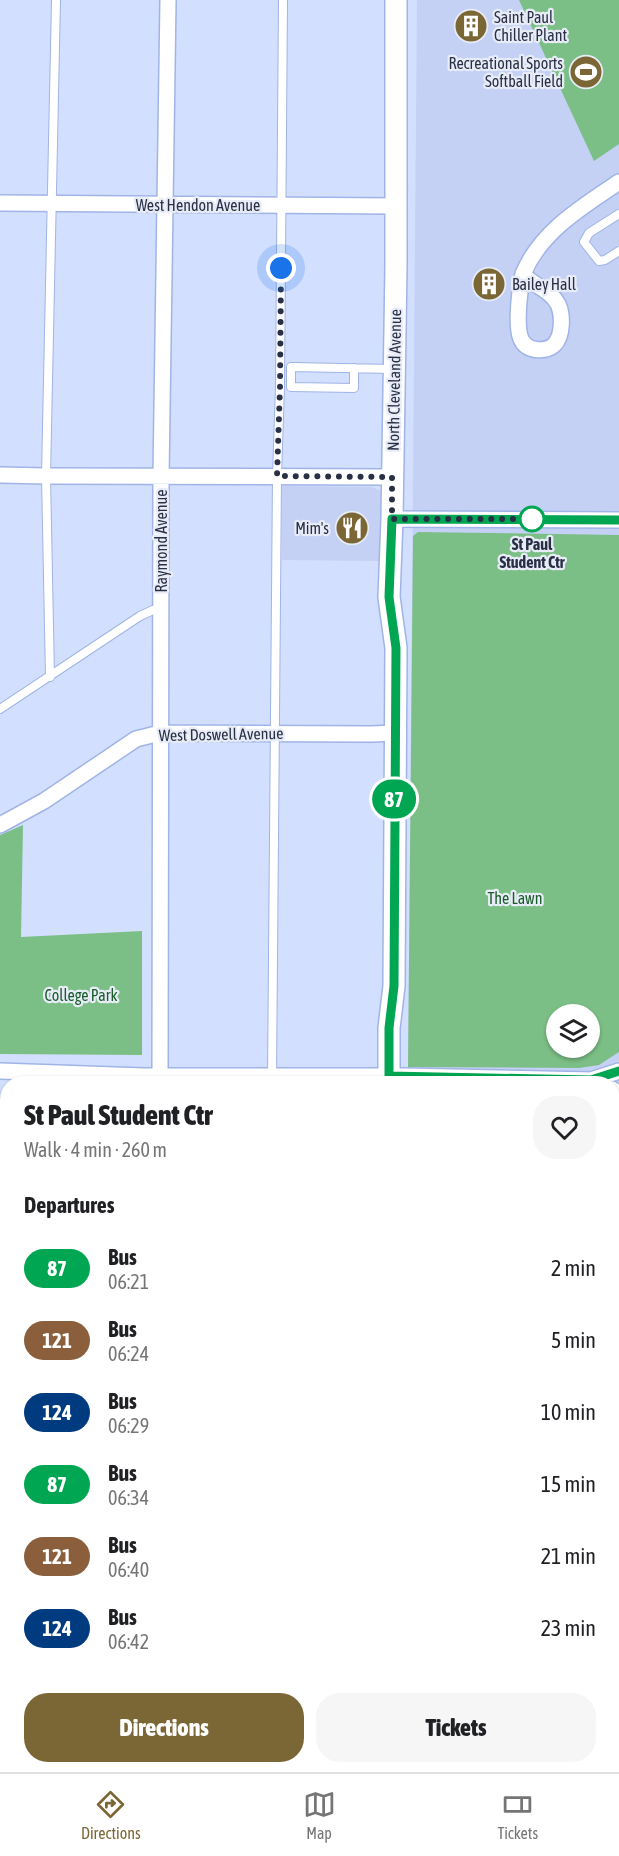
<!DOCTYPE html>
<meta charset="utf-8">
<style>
:root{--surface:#fff;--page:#f6f6f6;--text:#202124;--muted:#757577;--line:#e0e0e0;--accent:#7b6736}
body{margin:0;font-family:"Asap Condensed",sans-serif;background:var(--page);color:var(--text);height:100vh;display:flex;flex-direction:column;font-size:22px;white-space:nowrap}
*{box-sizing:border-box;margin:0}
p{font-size:20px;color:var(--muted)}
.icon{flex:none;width:33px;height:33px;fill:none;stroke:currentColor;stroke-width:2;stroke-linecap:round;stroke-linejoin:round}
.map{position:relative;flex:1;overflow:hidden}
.details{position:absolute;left:0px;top:1076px;width:620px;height:698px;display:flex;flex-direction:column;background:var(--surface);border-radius:24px 24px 0 0;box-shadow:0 2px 4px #0004}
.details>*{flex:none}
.badge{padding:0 12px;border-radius:20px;font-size:21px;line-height:39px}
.buttons{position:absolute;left:546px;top:1004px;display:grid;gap:12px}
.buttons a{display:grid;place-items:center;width:54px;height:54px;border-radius:50%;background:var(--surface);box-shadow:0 2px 4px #0004;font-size:30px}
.you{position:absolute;width:30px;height:30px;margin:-15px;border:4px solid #fff;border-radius:50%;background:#1a73e8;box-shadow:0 0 0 9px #1a73e833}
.map>.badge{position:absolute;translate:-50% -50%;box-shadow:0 0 0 3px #fff}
h2{padding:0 24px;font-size:22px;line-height:54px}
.round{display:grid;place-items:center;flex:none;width:63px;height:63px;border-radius:24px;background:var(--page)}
.head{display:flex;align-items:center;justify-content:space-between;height:102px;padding:0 24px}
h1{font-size:28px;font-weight:800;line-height:45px}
.button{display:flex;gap:12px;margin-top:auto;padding:12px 24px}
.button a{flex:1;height:69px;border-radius:24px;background:var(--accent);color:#fff;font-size:24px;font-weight:800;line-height:69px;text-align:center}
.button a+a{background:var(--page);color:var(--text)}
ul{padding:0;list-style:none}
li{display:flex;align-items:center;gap:18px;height:72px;padding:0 24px}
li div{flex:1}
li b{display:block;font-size:22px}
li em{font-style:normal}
li .badge{min-width:66px;font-weight:700;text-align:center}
.tab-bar{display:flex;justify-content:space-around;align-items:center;height:84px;border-top:2px solid var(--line);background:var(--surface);font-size:16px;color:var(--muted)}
.tab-bar a{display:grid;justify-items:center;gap:3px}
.tab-bar .on{color:var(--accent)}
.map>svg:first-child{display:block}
.built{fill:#c4d1f5;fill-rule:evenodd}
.park{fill:#7cbf86;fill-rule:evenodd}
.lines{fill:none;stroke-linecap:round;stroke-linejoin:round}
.service-casing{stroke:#a1b4e7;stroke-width:10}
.minor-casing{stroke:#a1b4e7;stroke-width:18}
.secondary-casing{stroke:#a1b4e7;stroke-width:24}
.service{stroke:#fff;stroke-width:8}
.minor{stroke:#fff;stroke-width:15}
.secondary{stroke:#fff;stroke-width:21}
.line-casing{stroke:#fff;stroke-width:14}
.line{stroke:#00a651;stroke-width:9}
.walk{stroke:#293045;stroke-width:6;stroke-dasharray:0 10.8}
.stop-dot{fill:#fff;stroke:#00a651;stroke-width:3}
.labels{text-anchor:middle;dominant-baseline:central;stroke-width:4.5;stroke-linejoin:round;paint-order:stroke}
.poi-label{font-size:16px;fill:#293045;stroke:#e8ecf7;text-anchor:start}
.street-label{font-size:16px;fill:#293045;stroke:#e8ecf7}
.stop-label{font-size:16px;font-weight:bold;fill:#293045;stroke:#e8ecf7}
.park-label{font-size:16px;fill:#195c2a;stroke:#e8ecf7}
</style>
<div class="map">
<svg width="619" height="1772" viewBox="0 0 619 1772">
<rect width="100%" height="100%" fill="#d2dfff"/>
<!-- built -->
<path class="built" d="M 417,0 L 619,0 L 619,1772 L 400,1772 L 400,1766 L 612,1766 L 612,1083 L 408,1083 ZM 556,1014 L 590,1014 L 590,1047 L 556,1047 Z
M 282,486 L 372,487 L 379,490 L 382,493 L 383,561 L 282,560 Z"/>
<!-- park -->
<path class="park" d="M 519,0 L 619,0 L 619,144 L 594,161 Z
M 418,532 L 619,535 L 619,1052 L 599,1065 L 579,1068 L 408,1067 L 413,536 ZM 556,1014 L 590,1014 L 590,1047 L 556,1047 Z
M 23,825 L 21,937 L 142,931 L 142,1055 L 0,1054 L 0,835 Z"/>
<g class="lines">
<!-- service casing -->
<g class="service-casing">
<path id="service" d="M 619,214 L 589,233 L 584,242 L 599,261 L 605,260 L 619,251
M 354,368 L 354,388 L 291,387 L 291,367 L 393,369
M 50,677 L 46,476 L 56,0
M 0,709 L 140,616 L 153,610 L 161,609
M 272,1078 L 277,476 L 280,387 L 283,0
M 0,1203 L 8,1203
M 0,1454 L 8,1454
M 0,1689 L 8,1690
M 267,1772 L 267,1766"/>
</g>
<!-- minor casing -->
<g class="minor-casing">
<path id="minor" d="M 0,203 L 396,206
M 523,274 C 533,286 550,289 558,304 C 563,315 563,336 554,345 C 544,353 526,351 521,339 C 515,325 520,288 523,274 Z
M 523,274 C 541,231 582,207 619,182
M 0,475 L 46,476 L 392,477
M 392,519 L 619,520
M 0,825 L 44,801 L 136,739 L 160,733 L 372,734 L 395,733
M 0,1071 L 144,1076 L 406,1076 L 591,1080 L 601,1083
M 591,1080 L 619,1071
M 160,1083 L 161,477 L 168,0
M 612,1089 L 619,1094
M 0,1327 L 8,1327
M 612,1334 L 619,1334
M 612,1548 L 619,1543
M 0,1579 L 8,1579
M 153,1772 L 153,1766"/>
</g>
<!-- secondary casing -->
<g class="secondary-casing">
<path id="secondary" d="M 389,1083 L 389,1028 L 394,986 L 396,648 L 389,597 L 392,519 L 396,266 L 396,0
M 379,1772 L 380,1766"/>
</g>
<!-- service -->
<use href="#service" class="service"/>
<!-- minor -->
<use href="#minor" class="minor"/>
<!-- secondary -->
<use href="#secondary" class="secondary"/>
</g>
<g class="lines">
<!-- line casing -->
<g class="line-casing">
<path id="line" d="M 619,520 L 392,519 L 389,597 L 396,648 L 394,986 L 389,1028 L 389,1076 L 591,1080 L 619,1071"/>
</g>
<!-- line -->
<use href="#line" class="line"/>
<!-- walk -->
<path class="walk" d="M 281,268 L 280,387 L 277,476 L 392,477 L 392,519 L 532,519"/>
</g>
<!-- icons -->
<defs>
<g id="building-disc" transform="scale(1.725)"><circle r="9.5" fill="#7b6736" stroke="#e8ecf7"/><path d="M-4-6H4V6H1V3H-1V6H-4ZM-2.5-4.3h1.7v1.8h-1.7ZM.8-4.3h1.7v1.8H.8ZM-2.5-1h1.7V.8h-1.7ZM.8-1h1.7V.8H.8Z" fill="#fff"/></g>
<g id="stadium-disc" transform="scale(1.725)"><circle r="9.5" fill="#7b6736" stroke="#e8ecf7"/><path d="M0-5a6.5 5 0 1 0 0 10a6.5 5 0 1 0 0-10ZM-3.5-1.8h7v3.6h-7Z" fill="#fff"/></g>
<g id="restaurant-disc" transform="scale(1.725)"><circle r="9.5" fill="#7b6736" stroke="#e8ecf7"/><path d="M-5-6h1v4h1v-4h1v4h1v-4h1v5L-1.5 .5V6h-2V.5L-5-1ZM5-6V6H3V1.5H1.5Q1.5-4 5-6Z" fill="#fff"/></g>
</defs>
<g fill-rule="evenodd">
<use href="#building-disc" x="471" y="26"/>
<use href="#stadium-disc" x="586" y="72"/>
<use href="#building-disc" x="489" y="284"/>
<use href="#restaurant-disc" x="352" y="528"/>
</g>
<!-- markers -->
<circle class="stop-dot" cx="532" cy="519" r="12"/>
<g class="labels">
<!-- poi labels -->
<g class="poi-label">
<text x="494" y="17">Saint Paul<tspan x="494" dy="18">Chiller Plant</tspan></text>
<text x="563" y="63" text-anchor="end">Recreational Sports<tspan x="563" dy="18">Softball Field</tspan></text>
<text x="512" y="284">Bailey Hall</text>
<text x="329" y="528" text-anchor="end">Mim's</text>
</g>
<!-- street labels -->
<g class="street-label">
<text x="198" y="205">West Hendon Avenue</text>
<text transform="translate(394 380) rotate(-89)">North Cleveland Avenue</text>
<text transform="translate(161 541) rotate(-90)">Raymond Avenue</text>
<text transform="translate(221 734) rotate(-1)">West Doswell Avenue</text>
</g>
<!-- stop labels -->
<g class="stop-label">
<text x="532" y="544">St Paul<tspan x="532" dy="18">Student Ctr</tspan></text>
</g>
<!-- park labels -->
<g class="park-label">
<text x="515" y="898">The Lawn</text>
<text x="81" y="995">College Park</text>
</g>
</g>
</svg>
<div class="buttons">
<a><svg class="icon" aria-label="layers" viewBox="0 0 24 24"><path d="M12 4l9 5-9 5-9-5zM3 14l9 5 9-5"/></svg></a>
</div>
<div class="you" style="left:281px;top:268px"></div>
<b class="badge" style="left:394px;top:799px;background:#00a651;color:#fff">87</b>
<section class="details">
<div class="head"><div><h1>St Paul Student Ctr</h1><p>Walk · 4 min · 260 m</p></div><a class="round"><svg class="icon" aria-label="heart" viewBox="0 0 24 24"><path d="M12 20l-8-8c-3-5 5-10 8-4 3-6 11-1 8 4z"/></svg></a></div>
<h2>Departures</h2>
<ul>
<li><span class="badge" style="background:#00a651;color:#fff">87</span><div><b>Bus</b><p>06:21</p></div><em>2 min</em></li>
<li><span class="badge" style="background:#8b5e3c;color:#fff">121</span><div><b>Bus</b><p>06:24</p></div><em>5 min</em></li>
<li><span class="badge" style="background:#003b80;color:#fff">124</span><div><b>Bus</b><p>06:29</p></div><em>10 min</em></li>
<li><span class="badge" style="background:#00a651;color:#fff">87</span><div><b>Bus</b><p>06:34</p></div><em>15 min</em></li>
<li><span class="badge" style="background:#8b5e3c;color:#fff">121</span><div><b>Bus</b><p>06:40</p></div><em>21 min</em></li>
<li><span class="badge" style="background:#003b80;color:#fff">124</span><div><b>Bus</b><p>06:42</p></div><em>23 min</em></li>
</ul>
<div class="button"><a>Directions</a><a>Tickets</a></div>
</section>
</div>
<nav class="tab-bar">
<a class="on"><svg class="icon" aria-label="directions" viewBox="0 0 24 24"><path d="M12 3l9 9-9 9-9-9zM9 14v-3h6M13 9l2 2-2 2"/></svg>Directions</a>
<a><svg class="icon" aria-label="map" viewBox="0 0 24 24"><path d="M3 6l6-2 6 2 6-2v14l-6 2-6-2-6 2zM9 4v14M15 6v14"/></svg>Map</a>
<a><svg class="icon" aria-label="tickets" viewBox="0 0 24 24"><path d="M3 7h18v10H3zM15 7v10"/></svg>Tickets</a>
</nav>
